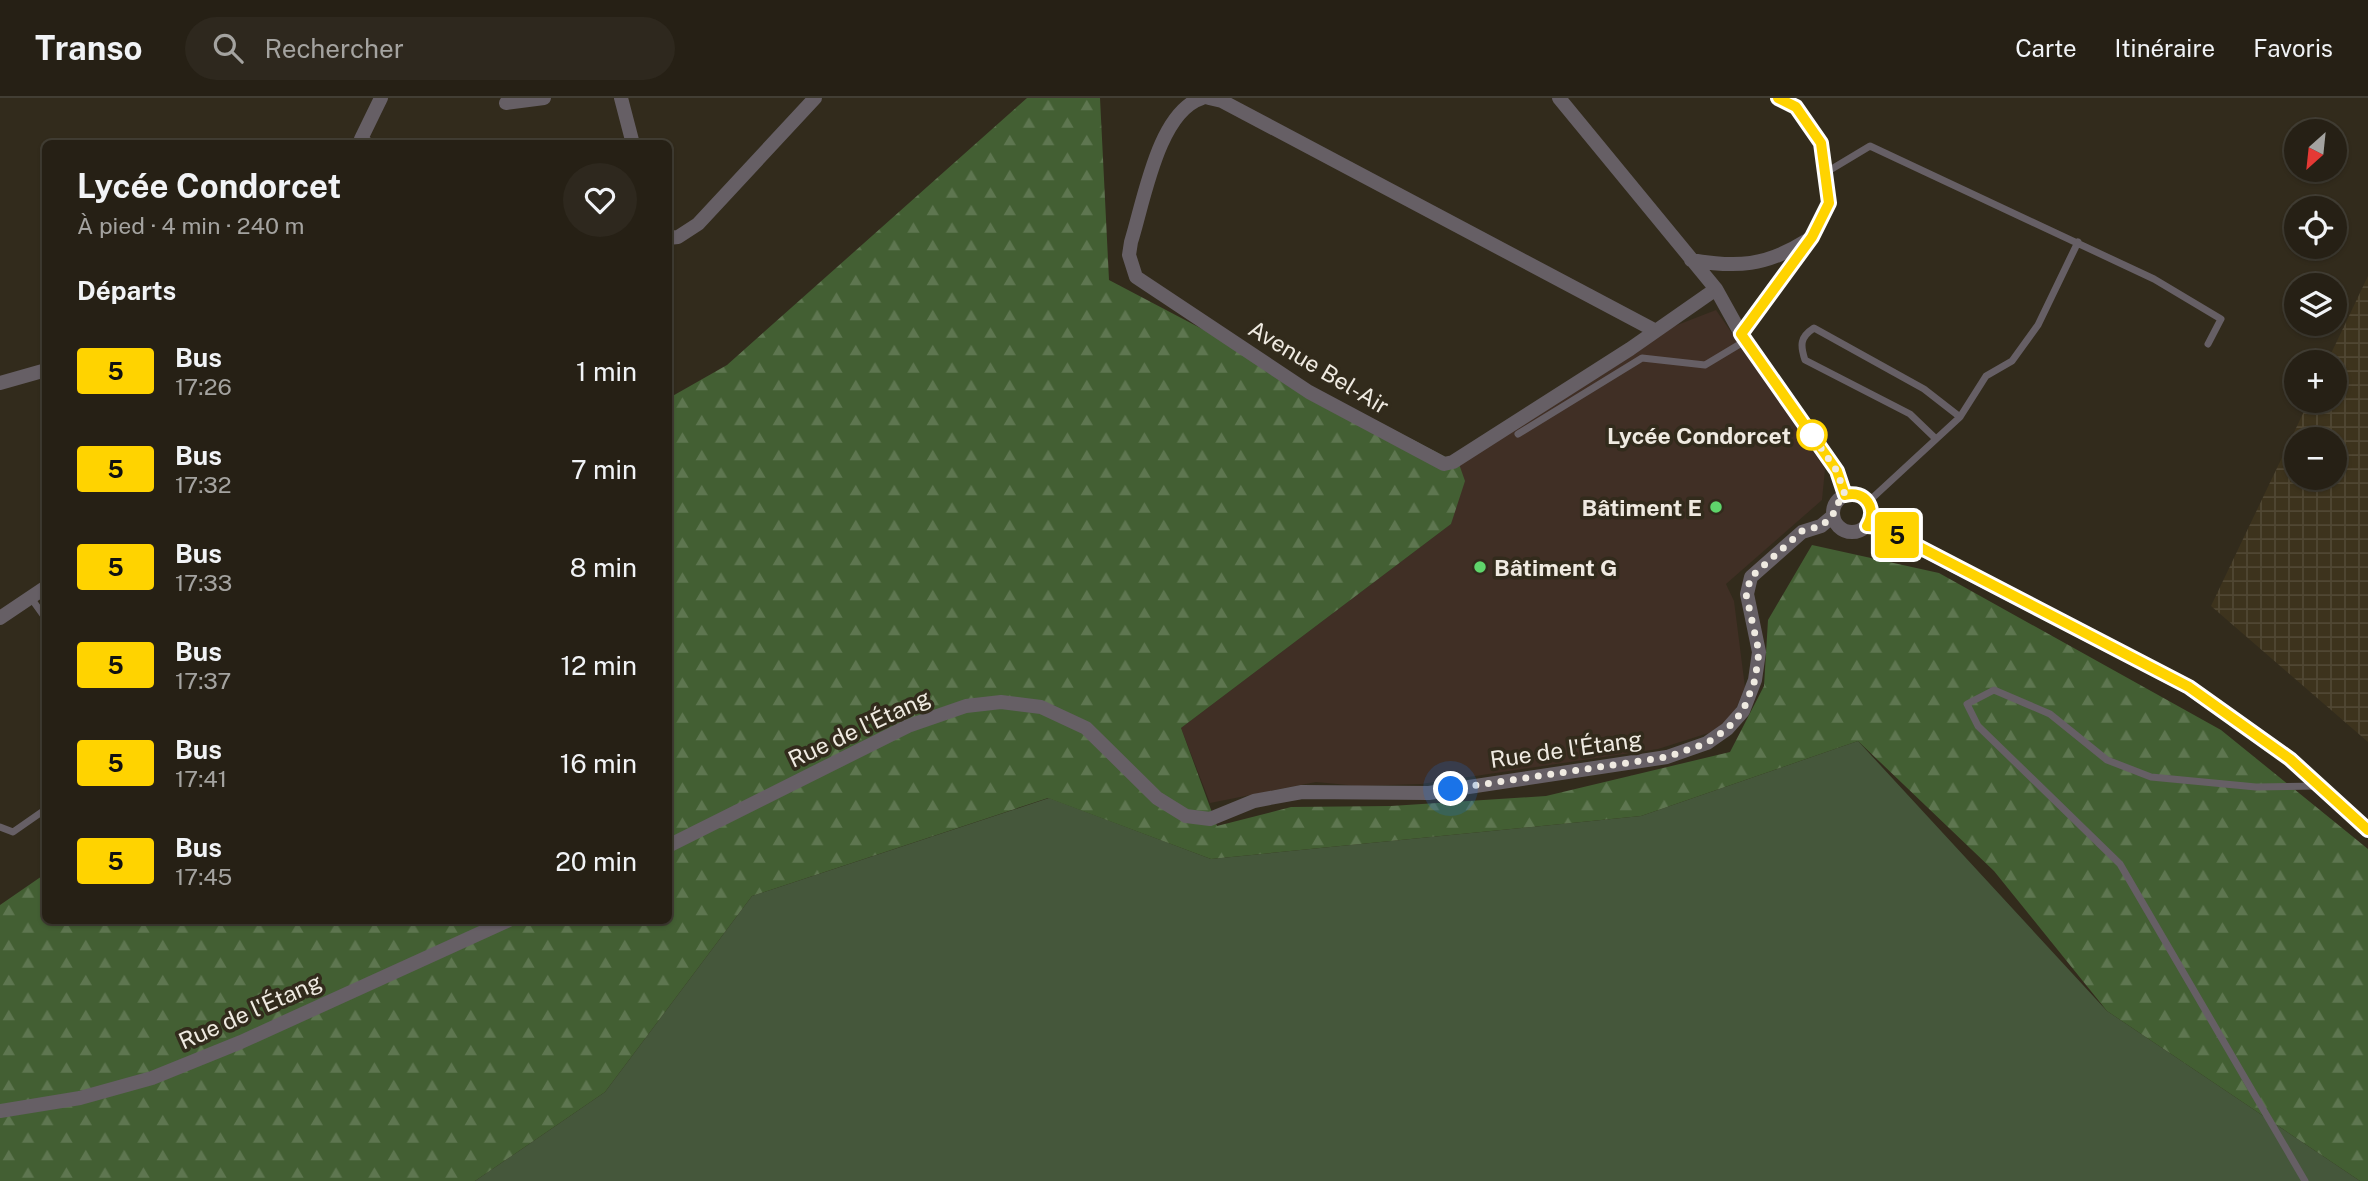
<!DOCTYPE html>
<html lang="fr">
<meta charset="utf-8">
<style>
:root{--surface:#262015;--page:#2e281e;--text:#f1f3f6;--muted:#a4a3a0;--line:#423e34}
body{margin:0;font-family:"Public Sans",sans-serif;background:var(--page);color:var(--text);height:100vh;display:flex;flex-direction:column;font-size:26px;white-space:nowrap}
*{box-sizing:border-box;margin:0}
p{font-size:23px;color:var(--muted)}
.icon{flex:none;width:38px;height:38px;fill:none;stroke:currentColor;stroke-width:2;stroke-linecap:round;stroke-linejoin:round}
.map{position:relative;flex:1;overflow:hidden}
.sheet{position:absolute;left:42px;top:42px;width:630px;height:784px;display:flex;flex-direction:column;background:var(--surface);border-radius:10px;box-shadow:0 2px 5px #0004,0 0 0 2px var(--line)}
.sheet>*{flex:none}
.badge{padding:0 14px;border-radius:5px;font-size:24px;line-height:46px}
.needle{width:46px;rotate:207deg}
.fabs{position:absolute;left:2284px;top:21px;display:grid;gap:14px}
.fabs a{display:grid;place-items:center;width:63px;height:63px;border-radius:50%;background:var(--surface);box-shadow:0 2px 5px #0004,0 0 0 2px var(--line);font-size:35px}
.you{position:absolute;width:35px;height:35px;margin:-18px;border:5px solid #fff;border-radius:50%;background:#1a73e8;box-shadow:0 0 0 10px #1a73e833}
.map>.badge{position:absolute;translate:-50% -50%;box-shadow:0 0 0 4px #fff}
h2{padding:0 35px;font-size:26px;line-height:63px}
.round{display:grid;place-items:center;flex:none;width:74px;height:74px;border-radius:37px;background:var(--page)}
.summary{display:flex;align-items:center;justify-content:space-between;height:119px;padding:0 35px}
h1{font-size:33px;font-weight:700;line-height:52px}
ul{padding:0;list-style:none}
li{display:flex;align-items:center;gap:21px;height:98px;padding:0 35px}
li div{flex:1}
li b{display:block;font-size:26px}
li em{font-style:normal}
li .badge{min-width:77px;font-weight:700;text-align:center}
header{display:flex;align-items:center;gap:42px;box-sizing:border-box;height:98px;padding:0 35px;background:var(--surface);border-bottom:2px solid var(--line)}
header strong{font-size:33px}
nav{display:flex;gap:38px;margin-inline-start:auto;font-size:24px}
.search{width:490px;height:63px;background:var(--page);display:flex;align-items:center;gap:18px;box-sizing:border-box;padding:0 24px;border-radius:38px;color:var(--muted);font-size:26px}
.map>svg:first-child{display:block}
.industrial{fill:url(#industrial-grid);fill-rule:evenodd}
.education{fill:#402f25}
.grass{fill:#45573b}
.forest{fill:url(#forest-firs)}
.lines{fill:none;stroke-linecap:round;stroke-linejoin:round}
.lane{stroke:#665f65;stroke-width:7}
.street{stroke:#665f65;stroke-width:14}
.line-casing{stroke:#fff;stroke-width:16}
.line{stroke:#ffd300;stroke-width:10}
.walk{stroke:#efeae1;stroke-width:7;stroke-dasharray:0 12.6}
.stop-dot{fill:#fff;stroke:#ffd300;stroke-width:3.5}
.poi-dot{fill:#5fd56b;stroke:#322b1c;stroke-width:2.5}
.labels{text-anchor:middle;dominant-baseline:central;stroke-width:7;stroke-linejoin:round;paint-order:stroke}
.street-label{font-size:23px;fill:#efeae1;stroke:#322b1c}
.stop-label{font-size:23px;font-weight:bold;fill:#efeae1;stroke:#322b1c;text-anchor:end}
.poi-label{font-size:23px;font-weight:bold;fill:#efeae1;stroke:#322b1c;text-anchor:end}
</style>
<header>
<strong>Transo</strong>
<div class="search"><svg class="icon" aria-label="search" viewBox="0 0 24 24"><circle cx="10" cy="10" r="6"/><path d="M15 15l6 6"/></svg>Rechercher</div>
<nav><a>Carte</a><a>Itinéraire</a><a>Favoris</a></nav>
</header>
<div class="map">
<svg width="2368" height="1083" viewBox="0 0 2368 1083">
<defs>
<pattern id="industrial-grid" width="8" height="8" patternUnits="userSpaceOnUse" patternTransform="scale(1.75)"><rect width="8" height="8" fill="#3d331d"/><path d="M0 4h8M4 0v8" fill="none" stroke="#504733"/></pattern>
<pattern id="forest-firs" width="22" height="20" patternUnits="userSpaceOnUse" patternTransform="scale(1.75)"><rect width="22" height="20" fill="#435f33"/><path d="M5 1l3.5 6h-7zM16 11l3.5 6h-7z" fill="#5e7650"/></pattern>
</defs>
<rect width="100%" height="100%" fill="#322b1c"/>
<!-- industrial -->
<path class="industrial" d="M 2368,178 L 2368,644 L 2211,508 L 2309,303 L 2334,303 L 2334,264 L 2327,264 ZM 2296,341 L 2334,341 L 2334,380 L 2296,380 Z"/>
<!-- education -->
<path class="education" d="M 1716,212 L 1825,371 L 1822,402 L 1726,486 L 1734,503 L 1745,589 L 1735,613 L 1715,633 L 1658,651 L 1421,686 L 1358,688 L 1316,684 L 1210,705 L 1181,630 L 1451,426 L 1459,366 L 1672,229 Z"/>
<!-- grass -->
<path class="grass" d="M 1858,643 L 2107,913 L 2360,1083 L 475,1083 L 605,994 L 752,798 L 1049,700 L 1211,761 L 1641,718 Z"/>
<!-- forest -->
<path class="forest" d="M 1027,0 L 1100,0 L 1109,182 L 1459,366 L 1465,383 L 1451,426 L 1181,630 L 1217,728 L 1291,709 L 1391,708 L 1546,698 L 1730,654 L 1764,588 L 1768,522 L 1812,447 L 1939,475 L 2221,632 L 2368,751 L 2368,1083 L 2360,1083 L 2107,913 L 1994,773 L 1858,643 L 1641,718 L 1211,761 L 1048,700 L 752,798 L 605,994 L 475,1083 L 0,1083 L 0,807 L 45,776 L 46,822 L 668,822 L 669,300 L 727,267 Z"/>
<g class="lines">
<!-- lane -->
<path class="lane" d="M 1825,75 L 1870,48 L 2154,181 L 2221,221 L 2208,246
M 1960,319 L 1986,278 L 2012,263 L 2038,227 L 2078,144
M 1518,336 L 1642,260 L 1705,267 L 1745,243
M 1868,404 L 1960,319 L 1924,291 L 1814,230 C 1800,239 1800,247 1805,262 L 1910,316 L 1936,341
M 31,500 L 46,521
M 0,729 L 13,734 L 46,711
M 2305,1083 L 2120,766 L 1978,628 L 1967,606 L 1994,592 L 2050,616 L 2107,662 L 2151,679 L 2256,689 L 2318,688"/>
<!-- street -->
<path class="street" d="M 621,0 L 633,46
M 1202,0 C 1158,14 1144,103 1131,144 L 1129,157 L 1136,179 L 1309,294 L 1444,366 L 1453,364 L 1630,251 L 1716,191
M 1209,0 L 1222,3 L 1654,232
M 1559,0 L 1716,191 L 1741,236 L 1837,373 L 1845,397
M 506,5 L 544,0
M 367,46 L 361,41 L 381,0
M 668,140 L 678,139 L 698,126 L 815,0
M 1691,162 C 1737,170 1766,168 1806,143
M 1741,236 L 1812,139 L 1829,105 L 1821,45 L 1796,9 L 1778,0
M 0,285 L 46,272
M1833 415a19 19 0 1 1 38 0a19 19 0 1 1-38 0Z
M 1867,428 L 1881,430 L 2188,589 L 2290,661 L 2368,732
M 0,520 L 46,489
M 668,748 L 908,628 L 966,608 L 1001,604 L 1041,609 L 1086,630 L 1157,700 L 1186,718 L 1210,721 L 1254,703 L 1302,694 L 1429,695 L 1667,659 L 1707,645 L 1727,631 L 1743,613 L 1755,582 L 1759,554 L 1747,496 L 1751,479 L 1802,434 L 1821,428 L 1833,418
M 0,1013 L 80,1000 L 152,980 L 241,944 L 509,822"/>
</g>
<g class="lines">
<!-- line casing -->
<g class="line-casing">
<path id="line" d="M 1778,0 L 1796,9 L 1821,45 L 1829,105 L 1812,139 L 1741,236 L 1837,373 L 1845,397 C 1865,392 1878,410 1867,428 L 1881,429 L 2189,589 L 2290,661 L 2368,732"/>
</g>
<!-- line -->
<use href="#line" class="line"/>
<!-- walk -->
<path class="walk" d="M 1451,691 L 1667,659 L 1707,645 L 1727,631 L 1743,613 L 1755,582 L 1759,554 L 1746,496 L 1751,479 L 1802,433 L 1821,428 L 1833,418 L 1834,410 L 1845,397 L 1837,373 L 1812,337"/>
</g>
<!-- markers -->
<circle class="stop-dot" cx="1812" cy="337" r="14"/>
<g class="poi-dot">
<circle cx="1716" cy="409" r="7"/>
<circle cx="1480" cy="469" r="7"/>
</g>
<g class="labels">
<!-- street labels -->
<g class="street-label">
<text transform="translate(1319 269) rotate(31)">Avenue Bel-Air</text>
<text transform="translate(859 630) rotate(-25)">Rue de l'Étang</text>
<text transform="translate(1566 651) rotate(-8)">Rue de l'Étang</text>
<text transform="translate(250 913) rotate(-24)">Rue de l'Étang</text>
</g>
<!-- stop labels -->
<g class="stop-label">
<text x="1791" y="337">Lycée Condorcet</text>
</g>
<!-- poi labels -->
<g class="poi-label">
<text x="1702" y="409">Bâtiment E</text>
<text x="1494" y="469" text-anchor="start">Bâtiment G</text>
</g>
</g>
</svg>
<div class="fabs">
<a><svg class="needle" viewBox="-14 -14 28 28"><path d="M0-13l5 13h-10z" fill="#e53935"/><path d="M0 13l5-13h-10z" fill="#a4a3a0"/></svg></a>
<a><svg class="icon" aria-label="locate" viewBox="0 0 24 24"><circle cx="12" cy="12" r="6"/><path d="M12 2v4M12 18v4M2 12h4M18 12h4"/></svg></a>
<a><svg class="icon" aria-label="layers" viewBox="0 0 24 24"><path d="M12 4l9 5-9 5-9-5zM3 14l9 5 9-5"/></svg></a>
<a>+</a>
<a>−</a>
</div>
<div class="you" style="left:1451px;top:691px"></div>
<b class="badge" style="left:1897px;top:437px;background:#ffd300;color:#111">5</b>
<section class="sheet">
<div class="summary"><div><h1>Lycée Condorcet</h1><p>À pied · 4 min · 240 m</p></div><a class="round"><svg class="icon" aria-label="heart" viewBox="0 0 24 24"><path d="M12 20l-8-8c-3-5 5-10 8-4 3-6 11-1 8 4z"/></svg></a></div>
<h2>Départs</h2>
<ul>
<li><span class="badge" style="background:#ffd300;color:#111">5</span><div><b>Bus</b><p>17:26</p></div><em>1 min</em></li>
<li><span class="badge" style="background:#ffd300;color:#111">5</span><div><b>Bus</b><p>17:32</p></div><em>7 min</em></li>
<li><span class="badge" style="background:#ffd300;color:#111">5</span><div><b>Bus</b><p>17:33</p></div><em>8 min</em></li>
<li><span class="badge" style="background:#ffd300;color:#111">5</span><div><b>Bus</b><p>17:37</p></div><em>12 min</em></li>
<li><span class="badge" style="background:#ffd300;color:#111">5</span><div><b>Bus</b><p>17:41</p></div><em>16 min</em></li>
<li><span class="badge" style="background:#ffd300;color:#111">5</span><div><b>Bus</b><p>17:45</p></div><em>20 min</em></li>
</ul>
</section>
</div>
